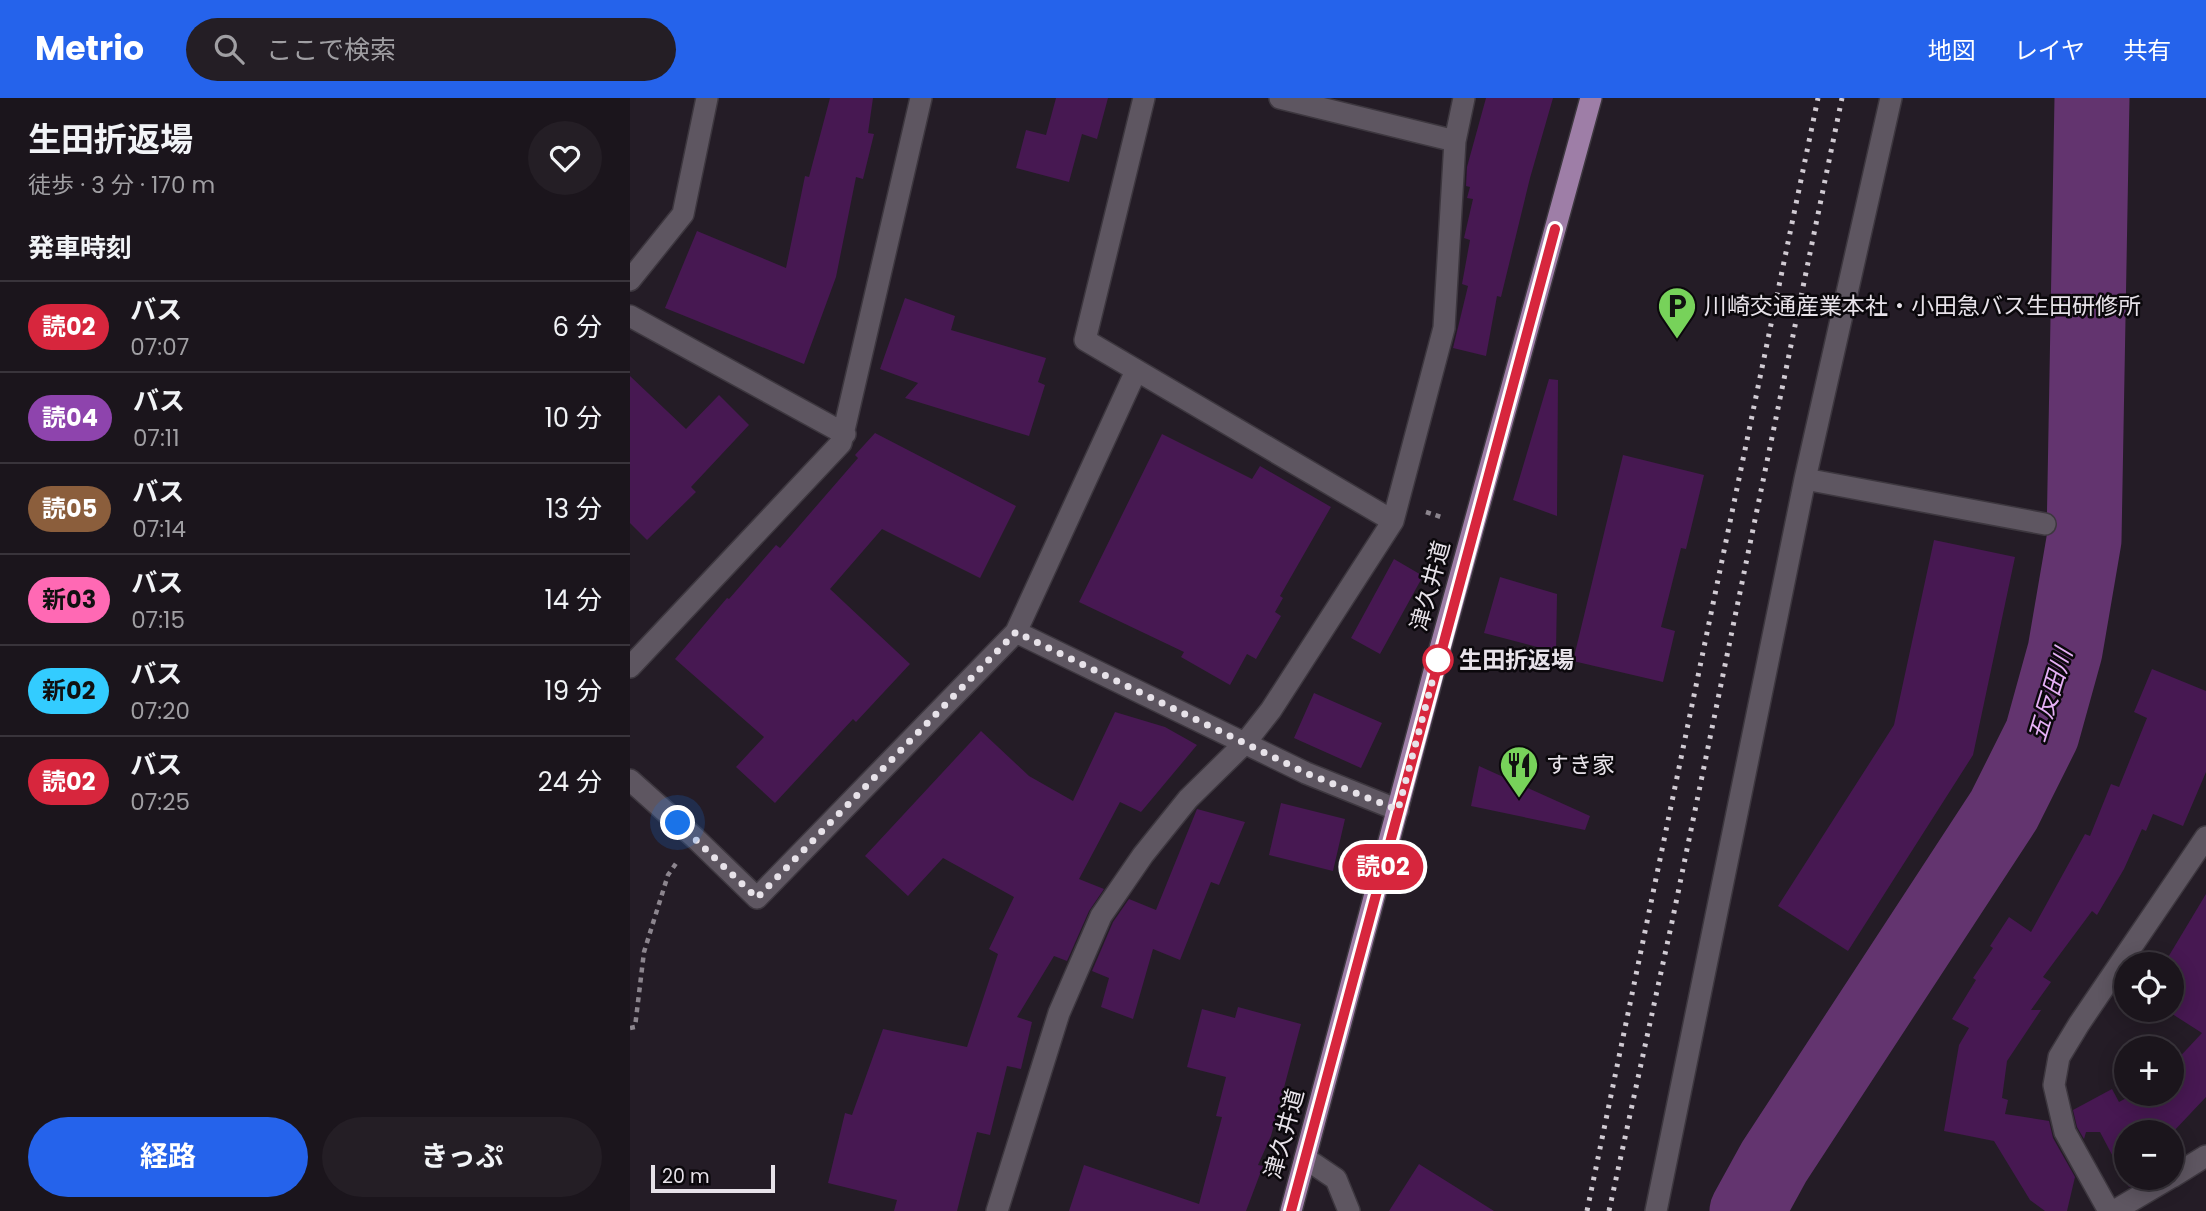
<!DOCTYPE html>
<html lang="ja">
<meta charset="utf-8">
<style>
:root{--surface:#1b151c;--page:#241e25;--text:#f1f3f6;--muted:#a09fa3;--line:#39343b;--accent:#2563eb}
body{margin:0;font-family:Poppins,"Noto Sans JP",sans-serif;background:var(--page);color:var(--text);height:100vh;display:flex;flex-direction:column;font-size:26px;white-space:nowrap}
*{box-sizing:border-box;margin:0}
p{font-size:23px;color:var(--muted)}
.icon{flex:none;width:38px;height:38px;fill:none;stroke:currentColor;stroke-width:2;stroke-linecap:round;stroke-linejoin:round}
.map{position:relative;flex:1;overflow:hidden}
.drawer{display:flex;flex-direction:column;background:var(--surface);width:630px}
.drawer>*{flex:none}
.badge{padding:0 14px;border-radius:23px;font-size:24px;line-height:46px}
.buttons{position:absolute;left:1484px;top:854px;display:grid;gap:14px}
.buttons a{display:grid;place-items:center;width:70px;height:70px;border-radius:50%;background:var(--surface);box-shadow:0 4px 18px #0003,0 0 0 2px var(--line);font-size:35px}
.scale{position:absolute;left:21px;bottom:18px;width:124px;box-sizing:border-box;padding-left:7px;border:4px solid #e7e2e9;border-top:0;font-size:19px;line-height:24px;white-space:nowrap;color:#e7e2e9;-webkit-text-stroke:5px #0b080c;paint-order:stroke}
.you{position:absolute;width:35px;height:35px;margin:-18px;border:5px solid #fff;border-radius:50%;background:#1a73e8;box-shadow:0 0 0 10px #1a73e833}
.map>.badge{position:absolute;translate:-50% -50%;box-shadow:0 0 0 4px #fff}
h2{padding:0 28px;font-size:26px;line-height:63px}
.round{display:grid;place-items:center;flex:none;width:74px;height:74px;border-radius:37px;background:var(--page)}
.headline{display:flex;align-items:center;justify-content:space-between;height:119px;padding:0 28px}
h1{font-size:33px;font-weight:700;line-height:52px}
.action{display:flex;gap:14px;margin-top:auto;padding:14px 28px}
.action a{flex:1;height:80px;border-radius:42px;background:var(--accent);color:#fff;font-size:28px;font-weight:700;line-height:80px;text-align:center}
.action a+a{background:var(--page);color:var(--text)}
ul{padding:0;list-style:none}
li{display:flex;align-items:center;gap:21px;height:91px;padding:0 28px;border-top:2px solid var(--line)}
li div{flex:1}
li b{display:block;font-size:26px}
li em{font-style:normal}
li .badge{min-width:77px;font-weight:700;text-align:center}
header{display:flex;align-items:center;gap:42px;box-sizing:border-box;height:98px;padding:0 35px;background:var(--accent);color:#fff}
header strong{font-size:33px}
nav{display:flex;gap:38px;margin-inline-start:auto;font-size:24px}
.search{width:490px;height:63px;background:var(--page);display:flex;align-items:center;gap:18px;box-sizing:border-box;padding:0 24px;border-radius:38px;color:var(--muted);font-size:26px}
main{display:flex;flex:1;min-height:0}
.map>svg:first-child{display:block}
.lines{fill:none;stroke-linecap:round;stroke-linejoin:round}
.river{stroke:#63346f;stroke-width:75}
.building{fill:#471852}
.minor-casing{stroke:#3d373f;stroke-width:24}
.major-casing{stroke:#3d373f;stroke-width:24}
.path{stroke:#8c858e;stroke-width:4.5;stroke-dasharray:5 5;stroke-linecap:butt}
.minor{stroke:#5e5661;stroke-width:21}
.major{stroke:#9e7ea7;stroke-width:21}
.rail{stroke:#d0cad2;stroke-width:5;stroke-dasharray:3.5 7;stroke-linecap:butt}
.line-casing{stroke:#fff;stroke-width:16}
.line{stroke:#d7263d;stroke-width:10}
.walk{stroke:#e7e2e9;stroke-width:7;stroke-dasharray:0 12.6}
.stop-dot{fill:#fff;stroke:#d7263d;stroke-width:3.5}
.labels{text-anchor:middle;dominant-baseline:central;stroke-width:5;stroke-linejoin:round;paint-order:stroke}
.poi-label{font-size:23px;fill:#e7e2e9;stroke:#0b080c;text-anchor:start}
.street-label{font-size:23px;fill:#e7e2e9;stroke:#0b080c}
.stop-label{font-size:23px;font-weight:bold;fill:#e7e2e9;stroke:#0b080c;text-anchor:start}
.water-label{font-size:24px;font-style:italic;fill:#e6b0f6;stroke:#0b080c}
</style>
<header>
<strong>Metrio</strong>
<div class="search"><svg class="icon" aria-label="search" viewBox="0 0 24 24"><circle cx="10" cy="10" r="6"/><path d="M15 15l6 6"/></svg>ここで検索</div>
<nav><a>地図</a><a>レイヤ</a><a>共有</a></nav>
</header>
<main>
<section class="drawer">
<div class="headline"><div><h1>生田折返場</h1><p>徒歩 · 3 分 · 170 m</p></div><a class="round"><svg class="icon" aria-label="heart" viewBox="0 0 24 24"><path d="M12 20l-8-8c-3-5 5-10 8-4 3-6 11-1 8 4z"/></svg></a></div>
<h2>発車時刻</h2>
<ul>
<li><span class="badge" style="background:#d7263d;color:#fff">読02</span><div><b>バス</b><p>07:07</p></div><em>6 分</em></li>
<li><span class="badge" style="background:#8e44ad;color:#fff">読04</span><div><b>バス</b><p>07:11</p></div><em>10 分</em></li>
<li><span class="badge" style="background:#8b5e3c;color:#fff">読05</span><div><b>バス</b><p>07:14</p></div><em>13 分</em></li>
<li><span class="badge" style="background:#ff69b4;color:#111">新03</span><div><b>バス</b><p>07:15</p></div><em>14 分</em></li>
<li><span class="badge" style="background:#3cf;color:#111">新02</span><div><b>バス</b><p>07:20</p></div><em>19 分</em></li>
<li><span class="badge" style="background:#d7263d;color:#fff">読02</span><div><b>バス</b><p>07:25</p></div><em>24 分</em></li>
</ul>
<div class="action"><a>経路</a><a>きっぷ</a></div>
</section>
<div class="map">
<svg width="1576" height="1113" viewBox="0 0 1576 1113">
<rect width="100%" height="100%" fill="#241c26"/>
<g class="lines">
<!-- river -->
<path class="river" d="M 1117,1113 L 1144,1064 L 1374,712 L 1412,636 L 1435,553 L 1454,442 L 1462,0"/>
</g>
<!-- building -->
<path class="building" d="M 200,0 L 243,0 L 238,35 L 244,36 L 233,81 L 226,79 L 206,179 L 174,266 L 35,210 L 67,133 L 156,170 L 175,78 L 179,79 Z
M 426,0 L 478,0 L 467,41 L 452,36 L 439,84 L 386,70 L 396,32 L 416,37 Z
M 856,0 L 923,0 L 900,80 L 871,199 L 867,198 L 856,258 L 823,250 L 838,188 L 832,186 L 840,142 L 834,140 L 843,101 L 837,100 L 840,89 L 836,88 L 837,69 Z
M 275,200 L 325,218 L 321,232 L 416,260 L 408,284 L 415,287 L 399,338 L 275,300 L 288,285 L 250,271 Z
M 0,278 L 56,331 L 89,297 L 119,327 L 61,389 L 66,394 L 17,442 L 0,425 Z
M 919,281 L 928,282 L 927,418 L 883,402 Z
M 245,335 L 386,408 L 350,480 L 252,431 L 200,491 L 280,566 L 226,624 L 223,621 L 145,705 L 106,669 L 134,639 L 45,561 L 97,500 L 99,501 L 146,447 L 150,450 L 228,360 L 225,357 Z
M 532,336 L 622,381 L 630,368 L 701,409 L 650,498 L 653,500 L 645,514 L 651,518 L 626,561 L 617,556 L 600,587 L 551,559 L 554,554 L 449,504 Z
M 993,357 L 1074,377 L 1056,451 L 1051,450 L 1031,529 L 1045,533 L 1033,584 L 943,563 Z
M 1304,442 L 1385,459 L 1343,657 L 1218,853 L 1148,808 L 1264,627 Z
M 764,461 L 793,478 L 750,556 L 721,540 Z
M 870,479 L 927,496 L 926,554 L 854,535 Z
M 1522,571 L 1576,593 L 1576,674 L 1553,728 L 1523,716 L 1516,733 L 1512,731 L 1494,771 L 1467,817 L 1462,813 L 1413,879 L 1421,884 L 1401,912 L 1411,912 L 1377,963 L 1372,1000 L 1378,1002 L 1375,1016 L 1419,1023 L 1423,1040 L 1445,1079 L 1437,1113 L 1415,1113 L 1400,1102 L 1364,1043 L 1314,1033 L 1329,947 L 1339,930 L 1322,921 L 1346,882 L 1343,880 L 1363,850 L 1360,848 L 1379,819 L 1401,834 L 1455,736 L 1460,738 L 1481,686 L 1489,689 L 1517,620 L 1504,614 Z
M 684,595 L 752,625 L 731,670 L 664,640 Z
M 485,614 L 535,629 L 567,647 L 511,714 L 490,704 L 449,781 L 474,791 L 459,813 L 437,863 L 424,858 L 387,919 L 402,924 L 391,971 L 377,968 L 360,1037 L 347,1034 L 327,1113 L 264,1113 L 267,1102 L 198,1085 L 215,1015 L 222,1017 L 253,931 L 337,949 L 368,856 L 359,851 L 384,799 L 313,760 L 278,798 L 235,758 L 351,633 L 399,678 L 443,703 Z
M 849,668 L 960,718 L 955,732 L 841,708 Z
M 651,705 L 715,721 L 703,773 L 639,757 Z
M 567,711 L 615,724 L 589,787 L 581,784 L 550,862 L 523,851 L 503,921 L 471,909 L 479,880 L 462,873 L 483,824 L 499,801 L 526,812 Z
M 1576,796 L 1576,999 L 1543,1034 L 1496,1034 L 1496,1080 L 1515,1080 L 1499,1089 L 1470,1034 L 1456,1034 L 1454,1041 L 1447,1029 L 1443,1012 L 1482,991 L 1489,1004 L 1504,996 L 1542,996 L 1542,967 L 1572,935 L 1536,912 L 1542,912 L 1542,866 L 1534,866 Z
M 608,909 L 671,926 L 641,1038 L 628,1067 L 633,1068 L 616,1113 L 439,1113 L 454,1067 L 569,1106 L 592,1019 L 586,1018 L 596,979 L 557,969 L 572,911 L 605,920 Z
M 789,1066 L 864,1113 L 759,1113 Z"/>
<g class="lines">
<!-- minor casing -->
<g class="minor-casing">
<path id="minor" d="M 514,0 L 455,242 L 763,423
M 650,0 L 825,43
M 0,182 L 53,116 L 77,0
M 0,218 L 215,336
M 1175,381 L 1415,426
M 386,534 L 676,675 L 768,712
M 0,569 L 211,345 L 291,0
M 0,682 L 65,740 L 127,800 L 386,534 L 506,273
M 675,1060 L 706,1081 L 719,1113
M 1542,1079 L 1576,1058
M 367,1113 L 429,915 L 471,818 L 513,757 L 558,701 L 615,645 L 641,612 L 763,423 L 814,230 L 825,43 L 834,0
M 1026,1113 L 1175,381 L 1261,0
M 1479,1113 L 1435,1034 L 1424,987 L 1429,959 L 1449,926 L 1576,739
M 1484,1113 L 1540,1080"/>
</g>
<!-- major casing -->
<g class="major-casing">
<path id="major" d="M 661,1113 L 807,562 L 961,0"/>
</g>
<!-- path -->
<path class="path" d="M 796,414 L 814,420
M 0,930 L 5,929 L 14,854 L 38,777 L 47,764"/>
<!-- minor -->
<use href="#minor" class="minor"/>
<!-- major -->
<use href="#major" class="major"/>
<!-- rail -->
<path class="rail" d="M 957,1113 L 1188,0
M 979,1113 L 1042,824 L 1212,0"/>
</g>
<g class="lines">
<!-- line casing -->
<g class="line-casing">
<path id="line" d="M 661,1113 L 925,131"/>
</g>
<!-- line -->
<use href="#line" class="line"/>
<!-- walk -->
<path class="walk" d="M 48,725 L 127,800 L 386,534 L 676,675 L 768,712 L 808,562"/>
</g>
<!-- icons -->
<defs>
<g id="parking-pin" transform="scale(2.0125)"><path d="M0 17L-7.5 6A9.5 9.5 0 1 1 7.5 6Z" fill="#77d25a" stroke="#0b080c"/><path d="M-3.5-5.5H1a3.5 3.5 0 0 1 0 7H-1V5.5H-3.5ZM-1-3.4V-.6H.8a1.4 1.4 0 0 0 0-2.8Z" fill="#111"/></g>
<g id="restaurant-pin" transform="scale(2.0125)"><path d="M0 17L-7.5 6A9.5 9.5 0 1 1 7.5 6Z" fill="#77d25a" stroke="#0b080c"/><path d="M-5-6h1v4h1v-4h1v4h1v-4h1v5L-1.5 .5V6h-2V.5L-5-1ZM5-6V6H3V1.5H1.5Q1.5-4 5-6Z" fill="#111"/></g>
</defs>
<g fill-rule="evenodd">
<use href="#parking-pin" x="1047" y="208"/>
<use href="#restaurant-pin" x="889" y="667"/>
</g>
<!-- markers -->
<circle class="stop-dot" cx="808" cy="562" r="14"/>
<g class="labels">
<!-- poi labels -->
<g class="poi-label">
<text x="1074" y="208">川崎交通産業本社・小田急バス生田研修所</text>
<text x="916" y="667">すき家</text>
</g>
<!-- street labels -->
<g class="street-label">
<text transform="translate(800 488) rotate(-75)">津久井道</text>
<text transform="translate(654 1036) rotate(-75)">津久井道</text>
</g>
<!-- stop labels -->
<g class="stop-label">
<text x="829" y="562">生田折返場</text>
</g>
<!-- water labels -->
<g class="water-label">
<text transform="translate(1420 597) rotate(-73)">五反田川</text>
</g>
</g>
</svg>
<div class="buttons">
<a><svg class="icon" aria-label="locate" viewBox="0 0 24 24"><circle cx="12" cy="12" r="6"/><path d="M12 2v4M12 18v4M2 12h4M18 12h4"/></svg></a>
<a>+</a>
<a>−</a>
</div>
<div class="scale">20 m</div>
<div class="you" style="left:48px;top:725px"></div>
<b class="badge" style="left:753px;top:769px;background:#d7263d;color:#fff">読02</b>
</div>
</main>
